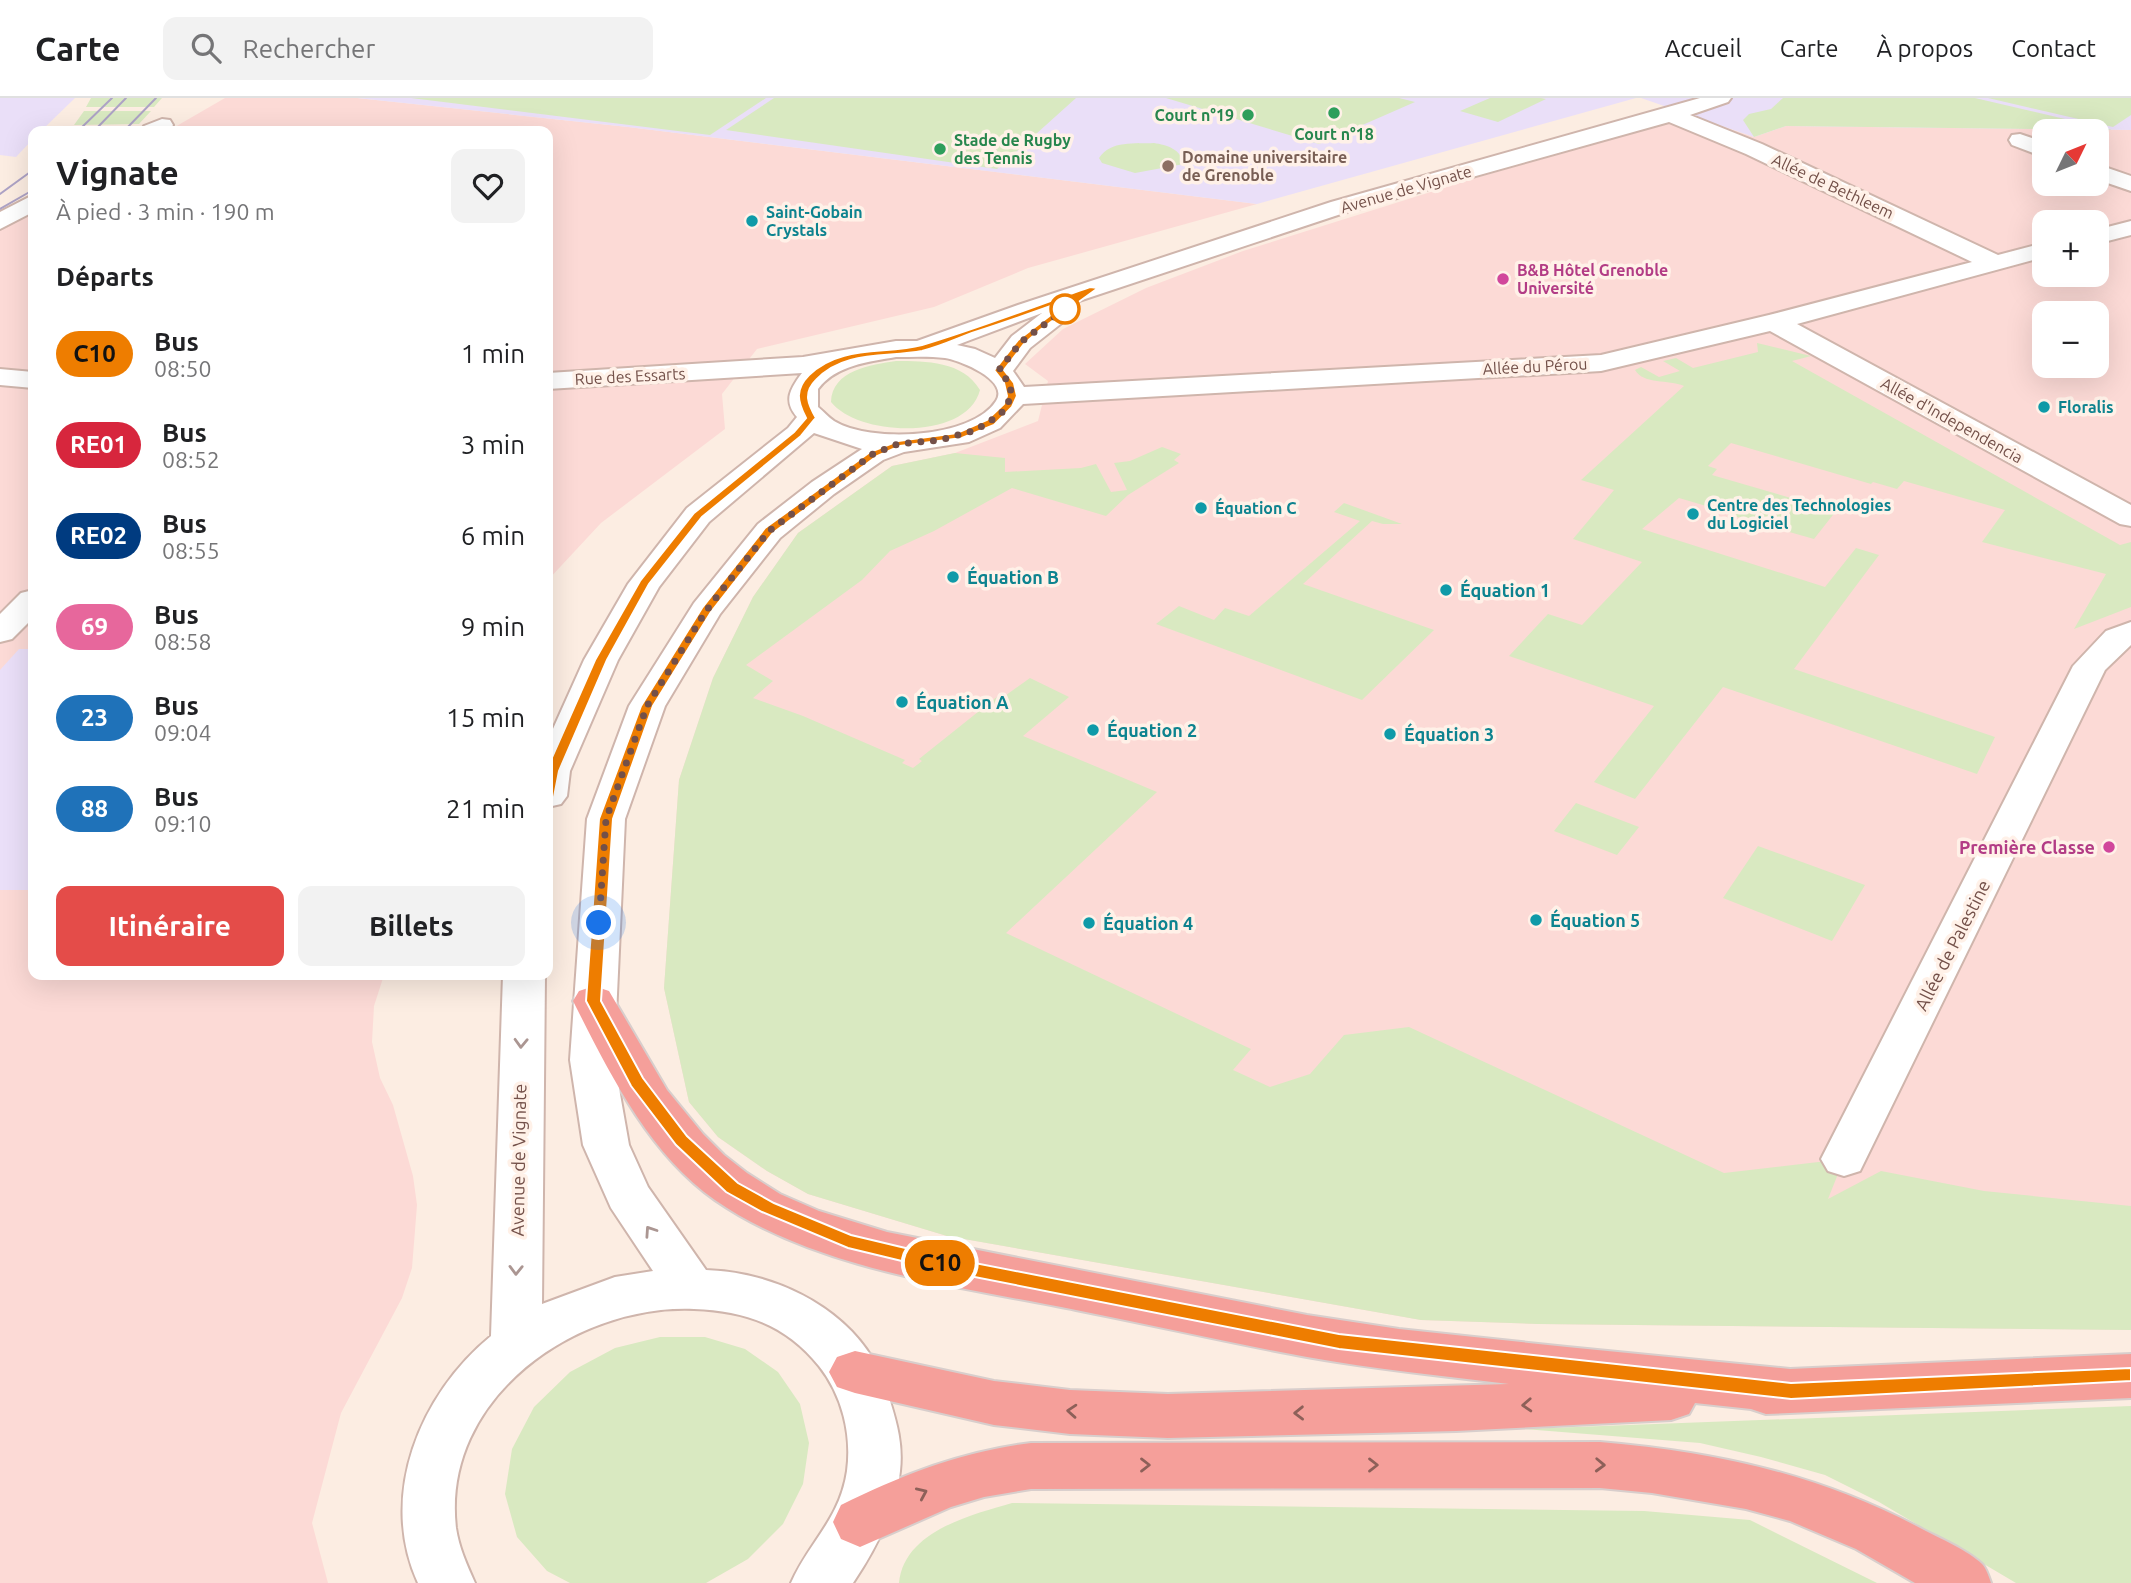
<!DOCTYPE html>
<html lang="fr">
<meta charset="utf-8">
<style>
:root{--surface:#fff;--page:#f2f2f2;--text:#202124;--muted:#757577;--line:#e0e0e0;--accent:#e44c49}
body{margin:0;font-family:Ubuntu,sans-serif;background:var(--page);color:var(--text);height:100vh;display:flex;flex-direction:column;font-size:26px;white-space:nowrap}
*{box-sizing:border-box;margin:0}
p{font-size:23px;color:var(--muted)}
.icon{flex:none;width:38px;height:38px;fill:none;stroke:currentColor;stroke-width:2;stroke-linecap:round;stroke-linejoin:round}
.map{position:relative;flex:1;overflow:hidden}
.drawer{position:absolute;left:28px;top:28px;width:525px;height:854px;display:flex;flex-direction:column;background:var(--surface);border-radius:14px;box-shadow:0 7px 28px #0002}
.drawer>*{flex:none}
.badge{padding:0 14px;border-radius:23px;font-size:24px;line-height:46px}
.needle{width:46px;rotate:47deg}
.fabs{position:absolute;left:2032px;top:21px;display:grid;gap:14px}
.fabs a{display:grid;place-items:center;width:77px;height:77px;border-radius:14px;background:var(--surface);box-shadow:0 7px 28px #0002;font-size:35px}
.you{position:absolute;width:35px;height:35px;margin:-18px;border:5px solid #fff;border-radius:50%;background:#1a73e8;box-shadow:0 0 0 10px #1a73e833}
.map>.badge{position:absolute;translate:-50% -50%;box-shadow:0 0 0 4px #fff}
h2{padding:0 28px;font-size:26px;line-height:63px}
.round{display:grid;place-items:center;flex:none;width:74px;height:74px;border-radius:14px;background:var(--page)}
.head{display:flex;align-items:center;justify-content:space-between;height:119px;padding:0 28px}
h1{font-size:33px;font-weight:700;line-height:52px}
.action{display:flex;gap:14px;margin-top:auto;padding:14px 28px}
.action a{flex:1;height:80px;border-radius:14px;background:var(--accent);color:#fff;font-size:28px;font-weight:700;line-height:80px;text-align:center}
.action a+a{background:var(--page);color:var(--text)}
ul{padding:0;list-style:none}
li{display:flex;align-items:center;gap:21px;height:91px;padding:0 28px}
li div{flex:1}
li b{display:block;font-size:26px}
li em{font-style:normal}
li .badge{min-width:77px;font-weight:700;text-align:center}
header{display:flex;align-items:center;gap:42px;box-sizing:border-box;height:98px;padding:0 35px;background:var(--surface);border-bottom:2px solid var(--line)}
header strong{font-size:33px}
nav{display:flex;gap:38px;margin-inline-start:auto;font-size:24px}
.search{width:490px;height:63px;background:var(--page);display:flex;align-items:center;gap:18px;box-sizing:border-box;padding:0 24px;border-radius:14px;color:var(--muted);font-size:26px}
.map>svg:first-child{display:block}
.commercial{fill:#fcdad6;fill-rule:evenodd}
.education{fill:#eadff8}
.green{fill:#d9e9c1}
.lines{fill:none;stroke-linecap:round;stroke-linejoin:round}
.minor-casing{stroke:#cfb5ac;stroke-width:4}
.highway-casing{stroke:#d8cecc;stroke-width:4}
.minor{fill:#fff;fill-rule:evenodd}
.highway{fill:#f59f9a;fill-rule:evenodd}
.tram{stroke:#ada2c5;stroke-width:2}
.oneway{stroke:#ab9692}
.oneway2{stroke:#8d6059}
.line{fill:#ee7d00;stroke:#fff;stroke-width:2}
.walk{stroke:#735049;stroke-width:7;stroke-dasharray:0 12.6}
.leisure-dot{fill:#2e9e5b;stroke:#fff1e8;stroke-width:2.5}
.education-dot{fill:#8d6e63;stroke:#fff1e8;stroke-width:2.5}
.culture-dot{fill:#0f9aa8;stroke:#fff1e8;stroke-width:2.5}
.hotel-dot{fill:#d1479c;stroke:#fff1e8;stroke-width:2.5}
.stop-dot{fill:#fff;stroke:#ee7d00;stroke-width:3.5}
.labels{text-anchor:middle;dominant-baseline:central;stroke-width:7;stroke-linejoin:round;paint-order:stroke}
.far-leisure-label{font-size:16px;font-weight:bold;fill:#27864d;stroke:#fff1e8;text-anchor:end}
.far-education-label{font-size:16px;font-weight:bold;fill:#785e54;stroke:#fff1e8;text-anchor:start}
.far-street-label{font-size:16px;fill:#735049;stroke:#fff1e8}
.far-culture-label{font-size:16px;font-weight:bold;fill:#0d838f;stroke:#fff1e8;text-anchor:start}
.far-hotel-label{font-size:16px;font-weight:bold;fill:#b23c85;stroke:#fff1e8;text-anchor:start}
.culture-label{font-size:18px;font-weight:bold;fill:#0d838f;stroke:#fff1e8;text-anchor:start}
.hotel-label{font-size:18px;font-weight:bold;fill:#b23c85;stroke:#fff1e8;text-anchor:end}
.street-label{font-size:18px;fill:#735049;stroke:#fff1e8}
</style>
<header>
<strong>Carte</strong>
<div class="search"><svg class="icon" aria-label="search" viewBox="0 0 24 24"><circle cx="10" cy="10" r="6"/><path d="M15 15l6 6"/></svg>Rechercher</div>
<nav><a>Accueil</a><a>Carte</a><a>À propos</a><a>Contact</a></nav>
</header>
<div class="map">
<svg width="2131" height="1485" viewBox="0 0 2131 1485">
<rect width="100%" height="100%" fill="#fcede2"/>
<!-- commercial -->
<path class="commercial" d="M 225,0 L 357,0 L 628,29 L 1257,106 L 1028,170 L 934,209 L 757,251 L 722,296 L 725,331 L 601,425 L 548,482 L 548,33 L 168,33 Z
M 1691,18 L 1754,39 L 1786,28 L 2131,32 L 2131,1232 L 1538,1226 L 1421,1222 L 947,1138 L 808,1096 L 767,1073 L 718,1039 L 689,1004 L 664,890 L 679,682 L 713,580 L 753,499 L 798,435 L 892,368 L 955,355 L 1038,323 L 1048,283 L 1025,266 L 1063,231 L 1146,190 L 1243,153 L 1472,81 ZM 2044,33 L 2096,33 L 2096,86 L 2044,86 ZM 2044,124 L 2096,124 L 2096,177 L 2044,177 ZM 2044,215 L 2096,215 L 2096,268 L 2044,268 Z
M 33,112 L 33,877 L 384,877 L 374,908 L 372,944 L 380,980 L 393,1007 L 413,1078 L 417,1107 L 412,1170 L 402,1200 L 341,1315 L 312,1425 L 328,1485 L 0,1485 L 0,132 Z"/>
<!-- education -->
<path class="education" d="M 0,0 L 75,0 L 41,33 L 33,33 L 33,41 L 16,59 L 0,57 Z
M 357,0 L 1636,0 L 1257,106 L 628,29 Z
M 1641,0 L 2131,0 L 2131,32 L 1786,28 L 1754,39 Z
M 19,551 L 33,551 L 33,792 L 0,792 L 0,572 Z"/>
<!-- green -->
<path class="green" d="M 91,0 L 162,0 L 154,9 L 86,9 Z
M 411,0 L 766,0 L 710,37 Z
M 774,0 L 1076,0 L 997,71 L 726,32 Z
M 1166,0 L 1399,0 L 1415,4 L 1319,46 Z
M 1490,0 L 1541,0 L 1546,1 L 1498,24 L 1460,13 Z
M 1783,0 L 1975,0 L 2112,32 L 1786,28 L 1754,39 L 1743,22 L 1749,16 L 1771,11 Z
M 1988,0 L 2131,0 L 2131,17 L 2113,29 Z
M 84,13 L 151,13 L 139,26 L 74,27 Z
M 1154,45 C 1167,47 1181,51 1184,66 L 1135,75 L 1102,65 L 1099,60 C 1111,42 1135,46 1154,45 Z
M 1757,245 L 1811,258 L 1792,263 L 2120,447 L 2131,444 L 2131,509 L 2074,531 L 2106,476 L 1982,444 L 2005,412 L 1904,383 L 1897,391 L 1873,384 L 1871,386 L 1731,345 L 1708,368 L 1717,371 L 1712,377 L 1836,413 L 1814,441 L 1713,412 L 1713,410 L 1679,400 L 1642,431 L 1825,489 L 1856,450 L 1879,457 L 1794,571 L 1995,639 L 1977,676 L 1723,589 L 1635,701 L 1594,684 L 1654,608 L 1509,558 L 1548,516 L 1582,527 L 1642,464 L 1573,441 L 1614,392 L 1581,382 L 1684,288 C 1668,281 1644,287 1635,272 L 1641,269 L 1659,279 L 1680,273 L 1663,263 L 1676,260 L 1693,270 L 1758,254 Z
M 896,263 C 926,263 963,263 980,292 C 967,343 859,339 831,304 C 832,272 871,267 896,263 Z
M 1162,349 L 1181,356 L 1174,362 L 1179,365 L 1128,397 L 1106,418 L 1012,390 L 934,433 L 890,453 L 862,482 L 746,567 L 773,583 L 753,600 L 803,618 L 905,662 L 902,665 L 913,670 L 922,663 L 919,661 L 998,598 L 1002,600 L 1030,580 L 1069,599 L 1023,638 L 1157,694 L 1006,835 L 1251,951 L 1233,972 L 1270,989 L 1310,976 L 1344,937 L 1409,929 L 1724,1075 L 1844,1061 L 1828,1101 L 1881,1073 L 1984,1093 L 2131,1108 L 2131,1232 L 1538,1226 L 1421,1222 L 947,1138 L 808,1096 L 767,1073 L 718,1039 L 689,1004 L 664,890 L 679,682 L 713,580 L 753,499 L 798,435 L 892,368 L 955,355 L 1005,360 L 1005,374 L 1081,370 L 1096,366 L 1111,394 L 1127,392 L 1114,365 L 1130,363 Z
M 1344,405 L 1402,426 L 1383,426 L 1372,423 L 1303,486 L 1434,532 L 1362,602 L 1156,526 L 1179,508 L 1214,522 L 1225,510 L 1249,518 L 1360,423 L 1334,414 Z
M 1576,705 L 1639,729 L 1617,757 L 1554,733 Z
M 1758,748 L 1865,787 L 1832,843 L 1723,800 Z
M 660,1239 L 705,1239 L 745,1251 L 778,1274 L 800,1306 L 809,1345 L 803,1386 L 783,1426 L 748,1461 L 706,1485 L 570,1485 L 547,1473 L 517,1439 L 505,1396 L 512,1351 L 534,1309 L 570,1274 L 615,1250 Z
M 2131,1308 L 2131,1485 L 2016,1485 L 1879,1404 L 1825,1377 L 1761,1359 L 1700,1345 L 1524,1331 Z
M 1012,1405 L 1644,1413 L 1750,1422 L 1877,1485 L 899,1485 C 904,1433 971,1417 1012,1405 Z"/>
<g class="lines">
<!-- minor casing -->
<g class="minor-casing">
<path id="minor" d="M 1700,0 L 1731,0 L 1728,4 L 1690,17 L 1762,46 L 1998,157 L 2044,145 L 2044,159 L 1797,226 L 2131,407 L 2131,428 L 2120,426 L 1770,233 L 1601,273 L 1023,306 L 1000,330 L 969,344 L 904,354 L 883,362 L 834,396 L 780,440 L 720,516 L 665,608 L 625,721 L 614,962 L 629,1047 L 648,1089 L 706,1172 C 770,1174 839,1205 873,1261 C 880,1273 884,1287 889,1300 C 897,1325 903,1347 900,1373 C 896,1413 875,1452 853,1485 L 791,1485 C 809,1444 840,1421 847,1373 C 852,1336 842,1297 819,1268 C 786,1227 746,1213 694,1211 C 576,1206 441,1300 456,1430 C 459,1450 467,1467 475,1485 L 418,1485 C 378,1398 420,1296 491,1238 L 503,877 L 545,877 L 542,1206 L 615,1179 L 653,1173 L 611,1110 L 583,1047 L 570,962 L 587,721 L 629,608 L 694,505 L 758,426 L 812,384 L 862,351 L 814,335 L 709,424 L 659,489 L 618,562 L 570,673 L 567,698 L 561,706 L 548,709 L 548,642 L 584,562 L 628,486 L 687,410 L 788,330 L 797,319 C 783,303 790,291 802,275 L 548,291 L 548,275 L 803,259 L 896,243 L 917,243 L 1018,207 L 1331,104 ZM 1669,24 L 1746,56 L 1972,164 L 1769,217 L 1601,257 L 1024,289 L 1013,273 L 1030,250 L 1072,217 L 1076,212 L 1070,206 L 1347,114 ZM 1042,215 L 1012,238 L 995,260 L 975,251 L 957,247 ZM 896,259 C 912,259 929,258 945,260 C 959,262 1010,282 996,303 C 972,341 869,345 834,323 C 828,319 823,313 818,309 L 818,291 C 836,267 868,264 896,259 Z
M 162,21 L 170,22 L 173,27 L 170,32 L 141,33 L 144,28 Z
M 2020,36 L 2044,44 L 2044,59 L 2012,47 L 2009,42 L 2012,37 Z
M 2096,66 L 2131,78 L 2131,93 L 2096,81 Z
M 33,97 L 33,114 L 0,131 L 0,114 Z
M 2131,123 L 2131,137 L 2096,146 L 2096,132 Z
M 0,271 L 33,274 L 33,290 L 0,287 Z
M 33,492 L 33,520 L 12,541 L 0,544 L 0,516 L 21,495 Z
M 2131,524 L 2131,547 L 2105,572 L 1860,1073 L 1844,1078 L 1828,1073 L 1821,1061 L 2073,568 L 2106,533 Z"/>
</g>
<!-- highway casing -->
<g class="highway-casing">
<path id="highway" d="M 594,888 L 609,893 L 667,992 L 703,1036 L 724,1057 L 747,1075 L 780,1096 L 819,1113 L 887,1134 L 1307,1217 L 1399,1231 L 1567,1249 L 1790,1271 L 2131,1256 L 2131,1300 L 1766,1316 L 1751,1311 L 1695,1305 L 1689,1316 L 1671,1322 L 1456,1333 L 1168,1340 L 1070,1336 L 994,1327 L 855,1295 L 837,1289 L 829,1274 L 837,1259 L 855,1253 L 994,1283 L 1070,1292 L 1168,1296 L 1509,1286 C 1442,1278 1374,1271 1307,1259 C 1230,1245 1153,1227 1076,1212 C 958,1188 816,1172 715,1102 C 648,1055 609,974 573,903 L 579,893 Z
M 1600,1344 C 1716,1354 1819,1376 1922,1431 C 1939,1440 1969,1453 1982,1466 C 1986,1470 1989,1479 1991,1485 L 1915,1485 L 1856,1451 L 1790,1423 L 1746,1411 L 1652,1395 L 1600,1390 L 1031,1391 L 984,1399 L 951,1409 L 860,1449 L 841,1441 L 833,1424 L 841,1407 C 902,1377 963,1353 1031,1345 Z"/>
</g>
<!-- minor -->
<use href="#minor" class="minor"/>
<!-- highway -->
<use href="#highway" class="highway"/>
<!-- tram -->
<path class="tram" d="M 78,33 L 112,0
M 94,33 L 126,0
M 124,33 L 156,0
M 0,96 L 33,72
M 0,111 L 33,92"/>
</g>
<!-- one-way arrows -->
<defs><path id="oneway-chevron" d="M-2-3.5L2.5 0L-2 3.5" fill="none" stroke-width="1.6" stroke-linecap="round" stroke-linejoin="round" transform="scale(1.75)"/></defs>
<g class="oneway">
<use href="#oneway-chevron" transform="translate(521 945) rotate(92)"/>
<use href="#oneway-chevron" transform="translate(650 1133) rotate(-124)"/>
<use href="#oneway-chevron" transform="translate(516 1172) rotate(91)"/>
</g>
<g class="oneway2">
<use href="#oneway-chevron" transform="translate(1527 1307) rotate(177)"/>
<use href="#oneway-chevron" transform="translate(1072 1313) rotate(-176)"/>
<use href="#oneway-chevron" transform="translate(1299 1315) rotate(179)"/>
<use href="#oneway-chevron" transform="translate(1145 1367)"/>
<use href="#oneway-chevron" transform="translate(1373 1367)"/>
<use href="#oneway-chevron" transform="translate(1600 1367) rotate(2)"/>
<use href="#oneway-chevron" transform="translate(922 1395) rotate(-24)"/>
</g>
<!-- line -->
<path class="line" d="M 1090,189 L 1098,190 L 1040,232 L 1024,246 L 1004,272 L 1014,285 L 1017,298 L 1012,309 L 994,327 L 962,340 L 900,348 L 877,358 L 773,435 L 711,514 L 653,608 L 613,721 L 601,903 L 643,980 L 687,1038 L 738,1085 L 774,1105 L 851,1137 L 939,1158 L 1339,1236 L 1791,1285 L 2131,1270 L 2131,1283 L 1791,1301 L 1339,1251 L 939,1172 L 848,1150 L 762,1114 L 726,1094 L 676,1047 L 631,988 L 586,903 L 599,721 L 641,608 L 702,510 L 765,430 L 870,354 L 898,343 L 957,335 L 987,322 L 1004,306 L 1007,298 L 1004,285 L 994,272 L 996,270 L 1018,242 L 1073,200 C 1040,212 1006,224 972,235 C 956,241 939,249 922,253 C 886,260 844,252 816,282 C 803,295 808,306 816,320 L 814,322 L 801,338 L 702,419 L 649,486 L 607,562 L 559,673 L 554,699 L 548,703 L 543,701 L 541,699 L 546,673 L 595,562 L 640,483 L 694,415 L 794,334 L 806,320 C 797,303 795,291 809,277 C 841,246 885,257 922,247 C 979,230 1035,208 1090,189 Z"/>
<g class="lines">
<!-- walk -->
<path class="walk" d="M 599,825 L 606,721 L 647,608 L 706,513 L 722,492 L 769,433 L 873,356 L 898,346 L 940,342 L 976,332 L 1001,316 L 1012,298 L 1009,285 L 999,272 L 1021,244 L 1065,211"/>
</g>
<!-- markers -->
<g class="leisure-dot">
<circle cx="1334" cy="15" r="7"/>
<circle cx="1248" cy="17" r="7"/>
<circle cx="940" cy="51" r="7"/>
</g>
<circle class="education-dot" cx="1168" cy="68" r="7"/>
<g class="culture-dot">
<circle cx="752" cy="123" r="7"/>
<circle cx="2044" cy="309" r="7"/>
<circle cx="1201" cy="410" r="7"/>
<circle cx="1693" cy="416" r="7"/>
<circle cx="953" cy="479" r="7"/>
<circle cx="1446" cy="492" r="7"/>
<circle cx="902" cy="604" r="7"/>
<circle cx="1093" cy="632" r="7"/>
<circle cx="1390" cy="636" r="7"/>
<circle cx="1536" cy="822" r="7"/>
<circle cx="1089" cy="825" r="7"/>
</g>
<g class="hotel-dot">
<circle cx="1503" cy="181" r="7"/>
<circle cx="2109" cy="749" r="7"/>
</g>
<circle class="stop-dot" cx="1065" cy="211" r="14"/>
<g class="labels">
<!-- far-leisure labels -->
<g class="far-leisure-label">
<text x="1234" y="17">Court n°19</text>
<text x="1334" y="36" text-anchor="middle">Court n°18</text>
<text x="954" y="42" text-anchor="start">Stade de Rugby<tspan x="954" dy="18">des Tennis</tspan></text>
</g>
<!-- far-education labels -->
<g class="far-education-label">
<text x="1182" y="59">Domaine universitaire<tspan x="1182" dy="18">de Grenoble</tspan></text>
</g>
<!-- far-street labels -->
<g class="far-street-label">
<text transform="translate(1833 88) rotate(25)">Allée de Bethleem</text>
<text transform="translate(1406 91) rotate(-16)">Avenue de Vignate</text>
<text transform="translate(1535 268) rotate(-3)">Allée du Pérou</text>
<text transform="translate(630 278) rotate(-3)">Rue des Essarts</text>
<text transform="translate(1952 322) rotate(29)">Allée d'Independencia</text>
</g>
<!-- far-culture labels -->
<g class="far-culture-label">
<text x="766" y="114">Saint-Gobain<tspan x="766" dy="18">Crystals</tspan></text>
<text x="2058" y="309">Floralis</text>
<text x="1707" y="407">Centre des Technologies<tspan x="1707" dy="18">du Logiciel</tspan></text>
<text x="1215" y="410">Équation C</text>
</g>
<!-- far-hotel labels -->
<g class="far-hotel-label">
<text x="1517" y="172">B&amp;B Hôtel Grenoble<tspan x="1517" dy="18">Université</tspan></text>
</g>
<!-- culture labels -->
<g class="culture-label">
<text x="967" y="479">Équation B</text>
<text x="1460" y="492">Équation 1</text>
<text x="916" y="604">Équation A</text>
<text x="1107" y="632">Équation 2</text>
<text x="1404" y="636">Équation 3</text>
<text x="1550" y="822">Équation 5</text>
<text x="1103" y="825">Équation 4</text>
</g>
<!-- hotel labels -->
<g class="hotel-label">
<text x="2095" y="749">Première Classe</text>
</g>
<!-- street labels -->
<g class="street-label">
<text transform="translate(1952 847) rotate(-63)">Allée de Palestine</text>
<text transform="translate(518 1062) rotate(-89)">Avenue de Vignate</text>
</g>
</g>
</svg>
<div class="fabs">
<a><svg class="needle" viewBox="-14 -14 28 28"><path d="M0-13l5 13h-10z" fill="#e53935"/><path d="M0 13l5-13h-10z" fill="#757577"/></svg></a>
<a>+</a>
<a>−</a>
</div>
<div class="you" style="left:599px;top:825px"></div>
<b class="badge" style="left:940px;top:1165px;background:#ee7d00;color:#111">C10</b>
<section class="drawer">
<div class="head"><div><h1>Vignate</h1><p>À pied · 3 min · 190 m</p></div><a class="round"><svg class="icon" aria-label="heart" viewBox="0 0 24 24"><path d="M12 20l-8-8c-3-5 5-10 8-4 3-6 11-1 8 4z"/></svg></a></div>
<h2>Départs</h2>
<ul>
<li><span class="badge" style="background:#ee7d00;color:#111">C10</span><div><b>Bus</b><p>08:50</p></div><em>1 min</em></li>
<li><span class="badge" style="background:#d7263d;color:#fff">RE01</span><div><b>Bus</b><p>08:52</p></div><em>3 min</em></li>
<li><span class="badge" style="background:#003b80;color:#fff">RE02</span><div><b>Bus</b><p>08:55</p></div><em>6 min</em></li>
<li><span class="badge" style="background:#e7679c;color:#fff">69</span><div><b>Bus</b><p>08:58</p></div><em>9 min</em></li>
<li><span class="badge" style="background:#1f72b9;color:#fff">23</span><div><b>Bus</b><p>09:04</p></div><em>15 min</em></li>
<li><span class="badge" style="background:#1f72b9;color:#fff">88</span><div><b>Bus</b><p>09:10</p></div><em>21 min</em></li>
</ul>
<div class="action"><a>Itinéraire</a><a>Billets</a></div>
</section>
</div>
